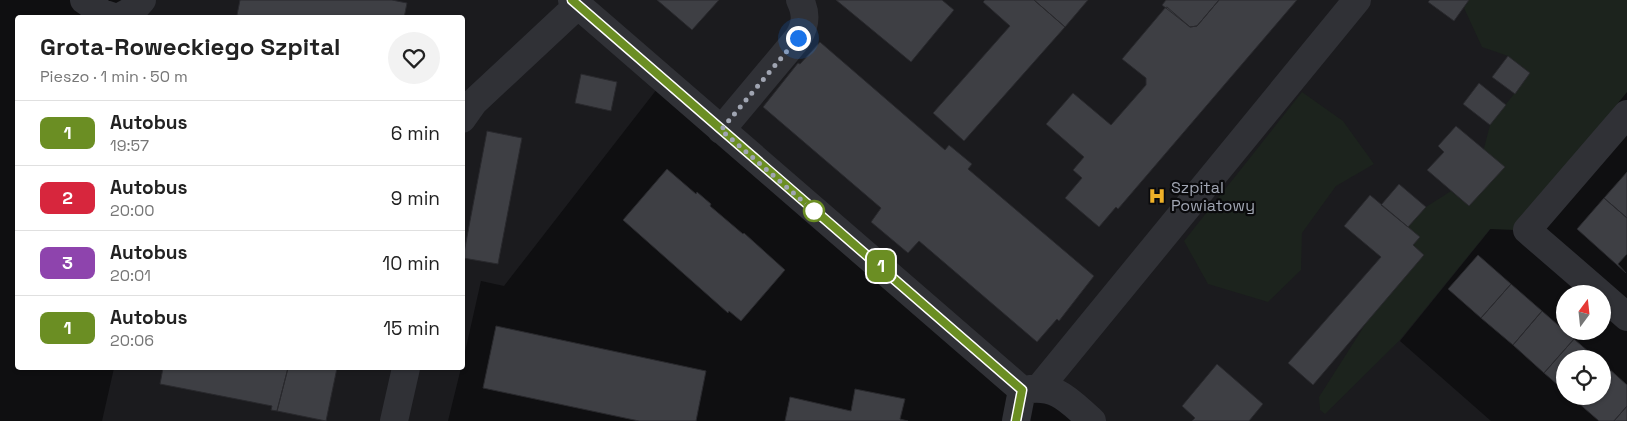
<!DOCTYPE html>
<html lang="pl">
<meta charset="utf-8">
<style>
:root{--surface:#fff;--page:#f2f2f2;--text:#222;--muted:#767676;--line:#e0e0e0}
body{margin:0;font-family:"Space Grotesk",sans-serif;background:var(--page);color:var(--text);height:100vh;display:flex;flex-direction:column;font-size:19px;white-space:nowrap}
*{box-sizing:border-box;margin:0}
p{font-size:16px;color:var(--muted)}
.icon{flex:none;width:28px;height:28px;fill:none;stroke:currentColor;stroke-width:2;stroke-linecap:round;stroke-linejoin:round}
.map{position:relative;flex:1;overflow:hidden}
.details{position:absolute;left:15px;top:15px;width:450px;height:355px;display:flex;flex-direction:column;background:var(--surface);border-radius:5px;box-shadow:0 1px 4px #0004}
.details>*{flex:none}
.badge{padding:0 10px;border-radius:8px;font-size:18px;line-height:32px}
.needle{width:32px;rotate:15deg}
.fabs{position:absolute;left:1556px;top:285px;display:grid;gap:10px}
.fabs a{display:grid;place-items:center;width:55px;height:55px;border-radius:50%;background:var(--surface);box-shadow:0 1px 4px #0004;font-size:25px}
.you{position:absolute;width:25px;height:25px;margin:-12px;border:4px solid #fff;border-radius:50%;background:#1a73e8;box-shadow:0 0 0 8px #1a73e833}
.map>.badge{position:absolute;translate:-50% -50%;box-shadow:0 0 0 2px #fff}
.round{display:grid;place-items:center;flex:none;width:52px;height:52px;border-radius:26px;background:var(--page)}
.head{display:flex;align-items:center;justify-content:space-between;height:85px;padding:0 25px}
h1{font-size:24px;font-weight:600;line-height:38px}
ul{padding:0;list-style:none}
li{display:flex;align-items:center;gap:15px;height:65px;padding:0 25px;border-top:1px solid var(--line)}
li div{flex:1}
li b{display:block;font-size:19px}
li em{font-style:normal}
li .badge{min-width:55px;font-weight:700;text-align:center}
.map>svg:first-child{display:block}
.built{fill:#1b1b1e}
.green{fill:#1c231d}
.building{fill:#3e3f44;stroke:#29292d}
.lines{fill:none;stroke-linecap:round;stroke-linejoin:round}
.minor{stroke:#303136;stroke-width:28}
.line-casing{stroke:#fff;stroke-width:11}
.line{stroke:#6b8e23;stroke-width:8}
.walk{stroke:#a0a5b2;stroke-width:5;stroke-dasharray:0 9}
.stop-dot{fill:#fff;stroke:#6b8e23;stroke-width:2.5}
.labels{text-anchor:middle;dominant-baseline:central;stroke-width:4.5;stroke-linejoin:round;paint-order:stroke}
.poi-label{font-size:16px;fill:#a0a5b2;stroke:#0a0a0c;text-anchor:start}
</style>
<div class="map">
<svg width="1627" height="421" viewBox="0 0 1627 421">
<rect width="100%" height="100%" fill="#0f0f11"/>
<!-- built -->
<path class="built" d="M 142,0 L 1513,0 L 1611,80 L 1400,341 L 1491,421 L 1092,421 L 1040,387 L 664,80 L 504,286 L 481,281 L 463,361 L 462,18 L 118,18 Z
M 114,368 L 461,368 L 448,421 L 102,421 Z"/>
<!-- green -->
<path class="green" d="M 1469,0 L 1627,0 L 1627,92 L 1515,230 L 1490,229 L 1399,341 L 1325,414 L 1320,410 L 1319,397 L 1368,320 L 1424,255 L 1413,245 L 1419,238 L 1408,227 L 1426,207 L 1451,191 L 1469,206 L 1490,125 L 1530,73 L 1508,56 L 1482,47 L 1464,8 Z
M 1302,92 L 1343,121 L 1374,164 L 1336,186 L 1302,233 L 1301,270 L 1268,302 L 1208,284 L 1184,241 Z"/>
<!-- building -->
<path class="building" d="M 240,0 L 392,0 L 407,3 L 404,18 L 250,18 L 237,15 Z
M 657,0 L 719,0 L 692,30 Z
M 836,0 L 942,0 L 954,10 L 911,62 Z
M 985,0 L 1034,0 L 1065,27 L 964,141 L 933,113 L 1010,26 L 983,2 Z
M 1034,0 L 1088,0 L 1065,27 Z
M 1166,0 L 1219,0 L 1197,26 L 1190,27 L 1162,5 Z
M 1219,0 L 1297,0 L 1118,209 L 1116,207 L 1099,227 L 1065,198 L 1082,178 L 1073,170 L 1084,157 L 1046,124 L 1073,93 L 1111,125 L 1146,85 L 1146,78 L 1122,59 L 1165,8 L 1167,7 L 1190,27 L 1197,26 Z
M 1430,0 L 1469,0 L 1454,21 L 1428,2 Z
M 820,42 L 945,150 L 949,145 L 972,164 L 968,169 L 1094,276 L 1059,321 L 1057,319 L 1037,342 L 919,241 L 908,253 L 871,222 L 881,208 L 763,107 L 798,63 L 800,64 Z
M 1508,56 L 1530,73 L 1515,94 L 1492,77 Z
M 581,74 L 617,82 L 611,111 L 575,103 Z
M 1479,83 L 1506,105 L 1490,125 L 1463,104 Z
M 1456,126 L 1505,167 L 1469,206 L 1427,170 L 1444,152 L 1438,146 Z
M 487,131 L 522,138 L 498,264 L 463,258 Z
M 667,169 L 696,194 L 697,192 L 711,204 L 710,206 L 743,234 L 744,233 L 785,270 L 741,321 L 729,311 L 728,313 L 623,220 Z
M 1627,172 L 1627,218 L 1604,198 Z
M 1399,184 L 1426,207 L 1408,227 L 1381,205 Z
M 1370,195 L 1420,237 L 1413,245 L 1424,255 L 1313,385 L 1288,363 L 1381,257 L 1344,226 Z
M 1604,198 L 1627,218 L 1627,254 L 1618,264 L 1626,273 L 1577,229 Z
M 1478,255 L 1511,284 L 1481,318 L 1448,289 Z
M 1511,284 L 1542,311 L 1513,345 L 1481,318 Z
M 1542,311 L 1574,339 L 1544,373 L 1513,345 Z
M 496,326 L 706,371 L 696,421 L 639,421 L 483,388 Z
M 1574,339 L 1597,359 L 1565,359 L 1565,391 L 1544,373 Z
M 1217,364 L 1263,404 L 1249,421 L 1192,421 L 1195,418 L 1182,406 Z
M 1606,366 L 1627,385 L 1627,406 L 1614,421 L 1599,421 L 1576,401 L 1580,396 L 1602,396 L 1602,370 Z
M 163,368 L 288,368 L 277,411 L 271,410 L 272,406 L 160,384 Z
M 288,368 L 337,368 L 326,421 L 277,411 Z
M 855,389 L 905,399 L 900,419 L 908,421 L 785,421 L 790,397 L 851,411 Z
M 1627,406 L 1627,421 L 1614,421 Z"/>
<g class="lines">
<!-- minor -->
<path class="minor" d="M 84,0 L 102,13 L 117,18
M 572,0 L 1022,390
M 118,18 L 134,9 L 142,0
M 462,119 L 474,102 L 578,5
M 721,130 L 798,38 C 806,25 807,14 800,0
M 1601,294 L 1527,230 L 1627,114
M 1602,295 L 1627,317
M 1040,387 L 1357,0
M 1024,390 C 1057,384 1069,401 1092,421
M 394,421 L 406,368
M 1016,421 L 1022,390"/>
</g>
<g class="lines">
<!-- line casing -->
<g class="line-casing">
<path id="line" d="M 572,0 L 1022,390 L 1016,421"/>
</g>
<!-- line -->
<use href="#line" class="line"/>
<!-- walk -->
<path class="walk" d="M 798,38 L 721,130 L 814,211"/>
</g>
<!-- icons -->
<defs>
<g id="hospital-bare" transform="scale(1.35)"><path d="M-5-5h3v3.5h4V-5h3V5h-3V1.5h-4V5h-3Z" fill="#f0b128" stroke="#0a0a0c" stroke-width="2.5" paint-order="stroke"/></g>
</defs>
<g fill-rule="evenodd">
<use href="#hospital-bare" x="1157" y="196"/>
</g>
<!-- markers -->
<circle class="stop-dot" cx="814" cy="211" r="10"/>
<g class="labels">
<!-- poi labels -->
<g class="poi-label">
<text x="1171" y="187">Szpital<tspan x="1171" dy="18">Powiatowy</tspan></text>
</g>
</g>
</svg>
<div class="fabs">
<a><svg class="needle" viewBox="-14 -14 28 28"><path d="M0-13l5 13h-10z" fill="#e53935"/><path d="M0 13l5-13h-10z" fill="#767676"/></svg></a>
<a><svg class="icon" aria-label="locate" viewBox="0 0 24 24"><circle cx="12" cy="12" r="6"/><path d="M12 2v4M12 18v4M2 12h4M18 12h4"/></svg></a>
</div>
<div class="you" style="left:798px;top:38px"></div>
<b class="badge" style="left:881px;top:266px;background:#6b8e23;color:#fff">1</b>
<section class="details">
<div class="head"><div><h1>Grota-Roweckiego Szpital</h1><p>Pieszo · 1 min · 50 m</p></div><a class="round"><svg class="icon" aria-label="heart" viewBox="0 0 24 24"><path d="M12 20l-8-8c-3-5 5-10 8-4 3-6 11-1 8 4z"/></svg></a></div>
<ul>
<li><span class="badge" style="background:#6b8e23;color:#fff">1</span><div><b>Autobus</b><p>19:57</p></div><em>6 min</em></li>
<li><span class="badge" style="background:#d7263d;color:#fff">2</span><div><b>Autobus</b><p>20:00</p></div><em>9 min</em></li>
<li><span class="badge" style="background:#8e44ad;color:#fff">3</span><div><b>Autobus</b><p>20:01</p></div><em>10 min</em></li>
<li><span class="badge" style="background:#6b8e23;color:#fff">1</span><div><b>Autobus</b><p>20:06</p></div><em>15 min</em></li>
</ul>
</section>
</div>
